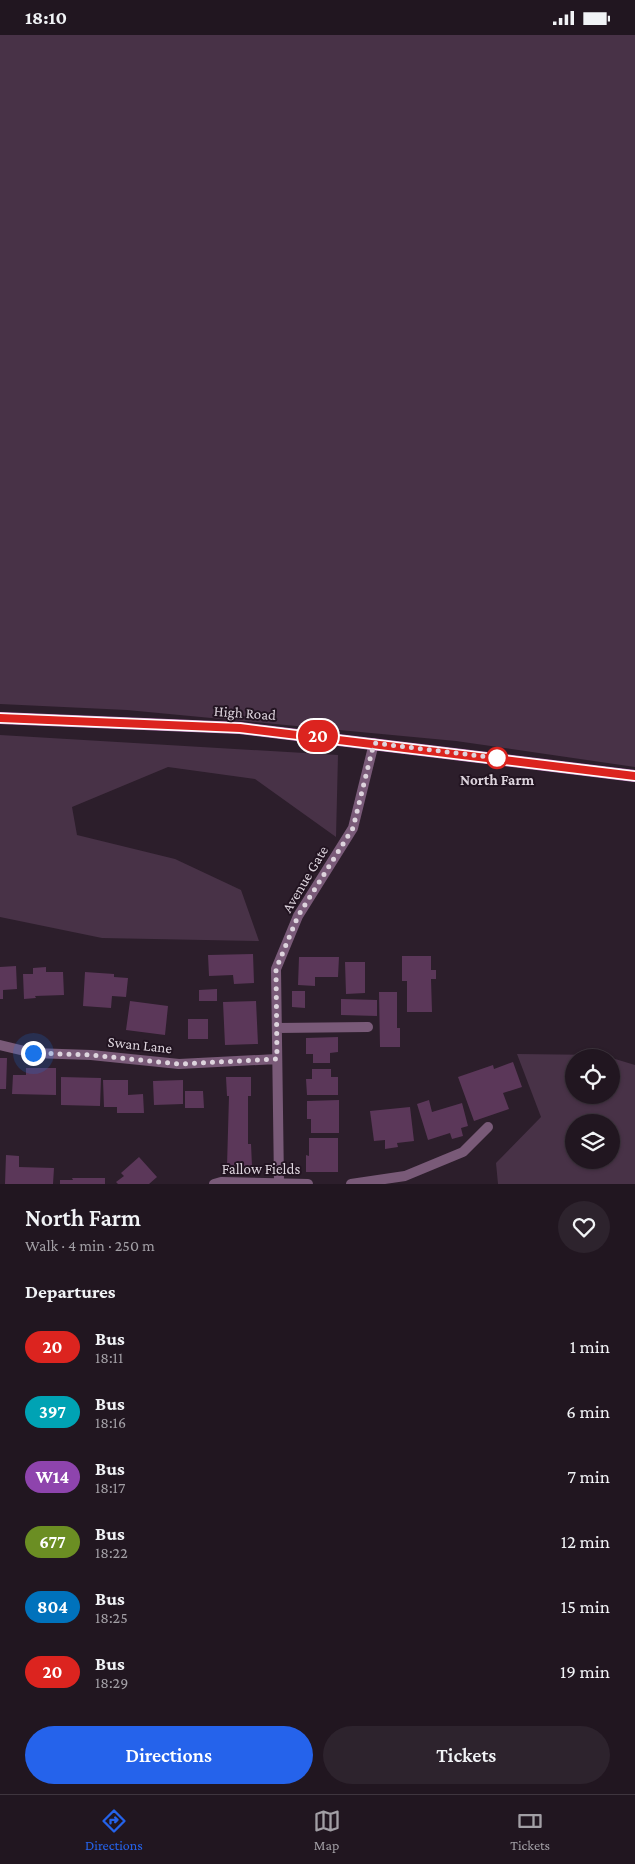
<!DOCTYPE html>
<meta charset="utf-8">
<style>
:root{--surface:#211620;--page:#2d232d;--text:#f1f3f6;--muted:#a29fa5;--line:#3e353e;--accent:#2563eb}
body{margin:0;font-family:"Crimson Pro",serif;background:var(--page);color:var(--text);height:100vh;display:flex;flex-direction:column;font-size:19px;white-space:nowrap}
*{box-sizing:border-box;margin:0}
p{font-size:16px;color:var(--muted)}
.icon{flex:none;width:28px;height:28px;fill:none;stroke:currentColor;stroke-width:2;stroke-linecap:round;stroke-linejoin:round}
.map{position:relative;height:1149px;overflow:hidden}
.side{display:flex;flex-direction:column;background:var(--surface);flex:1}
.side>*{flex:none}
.badge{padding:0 10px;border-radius:16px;font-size:18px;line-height:32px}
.fabs{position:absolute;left:565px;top:1014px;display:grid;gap:10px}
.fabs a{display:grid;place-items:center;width:55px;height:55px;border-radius:50%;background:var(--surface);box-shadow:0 1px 4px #0004,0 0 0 1px var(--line);font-size:25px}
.you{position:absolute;width:25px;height:25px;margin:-12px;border:4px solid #fff;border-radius:50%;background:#1a73e8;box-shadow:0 0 0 8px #1a73e833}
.map>.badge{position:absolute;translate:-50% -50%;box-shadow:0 0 0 2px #fff}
h2{padding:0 25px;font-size:19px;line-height:45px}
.round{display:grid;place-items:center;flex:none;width:52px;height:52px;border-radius:26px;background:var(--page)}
.head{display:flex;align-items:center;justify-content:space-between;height:85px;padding:0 25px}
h1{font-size:24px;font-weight:600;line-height:38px}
.action{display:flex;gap:10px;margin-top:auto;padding:10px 25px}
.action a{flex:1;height:58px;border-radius:30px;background:var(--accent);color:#fff;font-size:20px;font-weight:600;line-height:58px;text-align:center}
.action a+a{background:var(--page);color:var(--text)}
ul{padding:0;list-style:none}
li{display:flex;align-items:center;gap:15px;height:65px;padding:0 25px}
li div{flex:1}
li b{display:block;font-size:19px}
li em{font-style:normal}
li .badge{min-width:55px;font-weight:700;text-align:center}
.status{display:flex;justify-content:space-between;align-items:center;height:35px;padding:0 25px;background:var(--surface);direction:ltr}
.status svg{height:14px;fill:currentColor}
.tabs{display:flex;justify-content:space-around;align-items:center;height:70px;border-top:1px solid var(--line);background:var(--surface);font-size:14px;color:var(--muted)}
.tabs a{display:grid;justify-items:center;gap:2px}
.tabs .active{color:var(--accent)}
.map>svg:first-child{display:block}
.green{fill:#483247;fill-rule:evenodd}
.building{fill:#5b3759}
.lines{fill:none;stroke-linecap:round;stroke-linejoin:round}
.minor{stroke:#795a78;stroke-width:10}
.primary{stroke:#d190cd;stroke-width:12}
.line-casing{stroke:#fff;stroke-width:11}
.line{stroke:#dc241f;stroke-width:8}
.walk{stroke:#ddd4dd;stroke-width:5;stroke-dasharray:0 9}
.stop-dot{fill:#fff;stroke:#dc241f;stroke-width:2.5}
.labels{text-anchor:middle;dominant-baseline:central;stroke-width:4;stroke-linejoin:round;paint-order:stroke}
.street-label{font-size:15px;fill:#ddd4dd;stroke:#221421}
.stop-label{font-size:15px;font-weight:bold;fill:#ddd4dd;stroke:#221421}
</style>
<div class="status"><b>18:10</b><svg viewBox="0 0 49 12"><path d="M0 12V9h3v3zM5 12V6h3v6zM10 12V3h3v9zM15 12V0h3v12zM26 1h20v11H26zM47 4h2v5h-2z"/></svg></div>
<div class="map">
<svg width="635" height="1149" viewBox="0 0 635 1149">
<rect width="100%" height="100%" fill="#2c1e2b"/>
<!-- green -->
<path class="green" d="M 0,0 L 635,0 L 635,732 L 456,706 L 127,675 L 0,669 Z
M 0,700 L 338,720 L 336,802 L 255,744 L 168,732 L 72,772 L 77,800 L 175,824 L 241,855 L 259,906 L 102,903 L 0,882 Z
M 517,1019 L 602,1020 L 635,1030 L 635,1149 L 498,1149 L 496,1128 L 541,1082 ZM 611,1022 L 611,1060 L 574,1060 L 574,1022 ZM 574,1088 L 611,1088 L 611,1125 L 574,1125 Z"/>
<!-- building -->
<path class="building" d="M 253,919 L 254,948 L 234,949 L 233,940 L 209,941 L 208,920 Z
M 402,921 L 431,921 L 431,935 L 436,935 L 436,944 L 431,944 L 432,977 L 407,977 L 407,946 L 402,946 Z
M 299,922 L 339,922 L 338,942 L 315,942 L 315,951 L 298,950 Z
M 345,927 L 365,927 L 365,958 L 346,959 Z
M 16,931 L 17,954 L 3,955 L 3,964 L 0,964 L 0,932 Z
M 46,932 L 46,937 L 63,937 L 64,960 L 35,961 L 36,963 L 24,964 L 23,939 L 33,939 L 33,933 Z
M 85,937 L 114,939 L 114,942 L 128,943 L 126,962 L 112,961 L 111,973 L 83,971 Z
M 217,954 L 217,966 L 199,966 L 199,955 Z
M 292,956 L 305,956 L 305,973 L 292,972 Z
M 379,957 L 397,957 L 397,993 L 400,993 L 400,1012 L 380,1012 Z
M 341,964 L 377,965 L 377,981 L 341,980 Z
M 130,966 L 168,971 L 165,1000 L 126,995 Z
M 256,966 L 258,1009 L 225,1010 L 223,967 Z
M 188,984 L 208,984 L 208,1004 L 188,1004 Z
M 338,1002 L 338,1017 L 330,1018 L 330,1028 L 313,1028 L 313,1019 L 306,1019 L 306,1003 Z
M 0,1023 L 7,1023 L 6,1054 L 0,1054 Z
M 513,1027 L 522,1052 L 503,1058 L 509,1074 L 474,1086 L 458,1042 L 493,1030 L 494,1034 Z
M 26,1033 L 56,1033 L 56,1060 L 12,1059 L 13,1040 L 26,1040 Z
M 312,1034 L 331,1034 L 331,1042 L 338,1042 L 338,1060 L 307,1060 L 306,1044 L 312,1044 Z
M 61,1042 L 101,1043 L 100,1071 L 61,1070 Z
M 226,1042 L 251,1042 L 251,1061 L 248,1061 L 248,1109 L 251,1109 L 252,1131 L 227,1131 L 229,1061 L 227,1061 Z
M 103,1045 L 128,1045 L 128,1060 L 143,1059 L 144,1078 L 117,1078 L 117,1072 L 104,1072 Z
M 183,1045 L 183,1069 L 154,1070 L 153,1046 Z
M 185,1056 L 203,1056 L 204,1073 L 185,1073 Z
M 339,1065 L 339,1098 L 311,1098 L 311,1084 L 307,1084 L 307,1066 Z
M 429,1065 L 432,1077 L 462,1068 L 468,1091 L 461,1093 L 463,1101 L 452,1104 L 450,1098 L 428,1105 L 417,1069 Z
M 410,1072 L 414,1106 L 397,1108 L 398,1112 L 385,1114 L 385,1105 L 374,1106 L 370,1076 Z
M 309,1103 L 338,1103 L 338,1137 L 306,1137 L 306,1120 L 309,1121 Z
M 6,1120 L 19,1121 L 19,1132 L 54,1133 L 53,1149 L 5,1149 Z
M 139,1122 L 157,1142 L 149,1149 L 118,1149 L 116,1147 L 124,1141 L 121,1138 Z
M 72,1143 L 105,1143 L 105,1149 L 60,1149 L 60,1145 L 73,1145 Z"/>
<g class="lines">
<!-- minor -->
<path class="minor" d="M 277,993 L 368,992
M 0,1010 L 33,1018 L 91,1020 L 179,1029 L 277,1024
M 279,1147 L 276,934 L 298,881 L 353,793 L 374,708
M 214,1149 L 221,1147 L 308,1149
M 351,1149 L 405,1141 L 463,1117 L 488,1092"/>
<!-- primary -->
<path class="primary" d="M 0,683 L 240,693 L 635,741"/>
</g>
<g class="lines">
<!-- line casing -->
<g class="line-casing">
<path id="line" d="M 0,683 L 240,693 L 635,741"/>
</g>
<!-- line -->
<use href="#line" class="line"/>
<!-- walk -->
<path class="walk" d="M 33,1018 L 91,1020 L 179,1029 L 277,1024 L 276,934 L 298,881 L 353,793 L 374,708 L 497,723"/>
</g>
<!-- markers -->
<circle class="stop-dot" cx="497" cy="723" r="10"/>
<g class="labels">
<!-- street labels -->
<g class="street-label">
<text transform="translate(245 678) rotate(4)">High Road</text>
<text transform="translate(305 844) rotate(-59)">Avenue Gate</text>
<text transform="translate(140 1010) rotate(6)">Swan Lane</text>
<text x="261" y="1134">Fallow Fields</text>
</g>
<!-- stop labels -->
<g class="stop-label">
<text x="497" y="745">North Farm</text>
</g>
</g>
</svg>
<div class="fabs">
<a><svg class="icon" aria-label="locate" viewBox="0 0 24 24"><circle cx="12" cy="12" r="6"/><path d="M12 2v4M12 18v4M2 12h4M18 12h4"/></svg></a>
<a><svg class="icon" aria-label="layers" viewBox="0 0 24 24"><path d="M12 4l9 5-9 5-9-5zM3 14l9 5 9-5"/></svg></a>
</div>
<div class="you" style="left:33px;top:1018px"></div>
<b class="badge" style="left:318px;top:701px;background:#dc241f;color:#fff">20</b>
</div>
<section class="side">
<div class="head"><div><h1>North Farm</h1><p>Walk · 4 min · 250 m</p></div><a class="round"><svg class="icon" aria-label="heart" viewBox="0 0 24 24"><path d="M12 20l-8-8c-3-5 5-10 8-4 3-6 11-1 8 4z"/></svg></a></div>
<h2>Departures</h2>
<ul>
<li><span class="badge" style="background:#dc241f;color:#fff">20</span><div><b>Bus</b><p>18:11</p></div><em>1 min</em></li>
<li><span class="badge" style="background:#00a3b4;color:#fff">397</span><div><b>Bus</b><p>18:16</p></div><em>6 min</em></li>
<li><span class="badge" style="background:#8e44ad;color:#fff">W14</span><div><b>Bus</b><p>18:17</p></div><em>7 min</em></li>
<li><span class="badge" style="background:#6b8e23;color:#fff">677</span><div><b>Bus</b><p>18:22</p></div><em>12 min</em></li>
<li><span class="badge" style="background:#0072bc;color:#fff">804</span><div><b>Bus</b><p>18:25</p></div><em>15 min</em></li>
<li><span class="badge" style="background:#dc241f;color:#fff">20</span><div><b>Bus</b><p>18:29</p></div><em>19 min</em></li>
</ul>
<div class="action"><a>Directions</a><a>Tickets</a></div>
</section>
<nav class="tabs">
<a class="active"><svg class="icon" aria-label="directions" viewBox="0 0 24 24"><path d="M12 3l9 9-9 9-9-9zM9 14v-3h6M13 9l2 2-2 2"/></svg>Directions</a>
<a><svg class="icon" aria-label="map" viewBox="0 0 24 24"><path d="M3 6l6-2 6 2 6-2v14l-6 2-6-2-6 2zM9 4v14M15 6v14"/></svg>Map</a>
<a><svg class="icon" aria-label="tickets" viewBox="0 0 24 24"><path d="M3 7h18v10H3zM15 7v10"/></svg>Tickets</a>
</nav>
